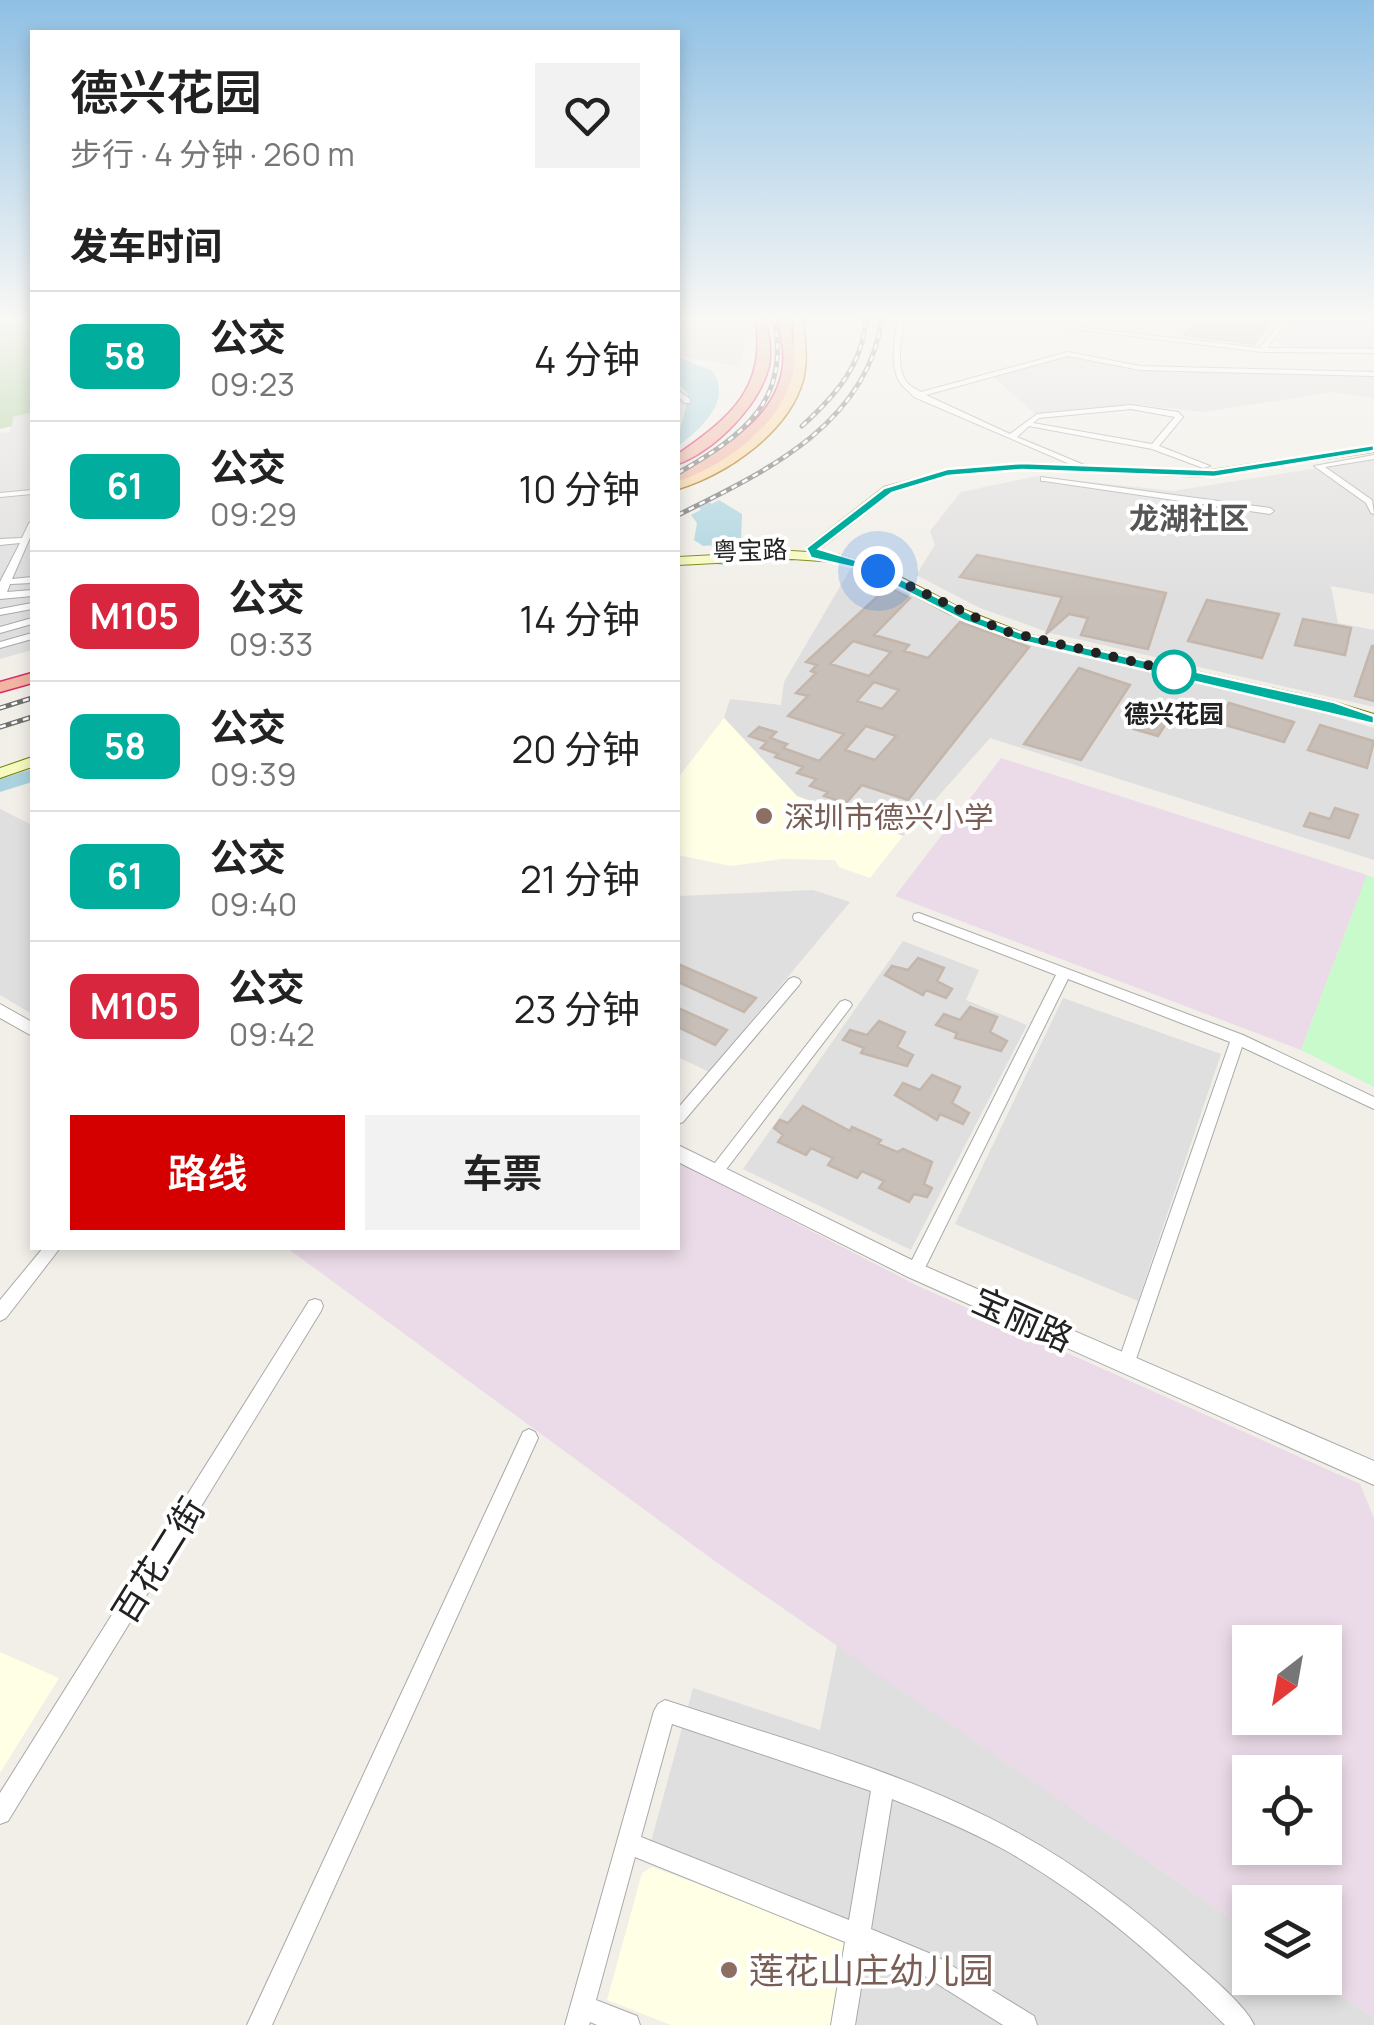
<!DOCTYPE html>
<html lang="zh">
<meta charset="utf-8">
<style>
:root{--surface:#fff;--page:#f2f2f2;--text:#222;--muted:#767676;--line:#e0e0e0;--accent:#d40000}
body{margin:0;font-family:Manrope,"Noto Sans SC",sans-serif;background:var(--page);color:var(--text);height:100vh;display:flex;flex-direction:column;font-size:38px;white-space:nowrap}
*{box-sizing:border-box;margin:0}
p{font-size:32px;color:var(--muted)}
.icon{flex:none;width:55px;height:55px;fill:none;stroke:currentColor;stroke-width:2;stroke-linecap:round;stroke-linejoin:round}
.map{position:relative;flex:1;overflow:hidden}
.side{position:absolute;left:30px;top:30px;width:650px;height:1220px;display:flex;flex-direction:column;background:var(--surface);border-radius:0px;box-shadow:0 5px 15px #0003}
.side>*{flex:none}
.badge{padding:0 20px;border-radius:15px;font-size:35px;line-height:65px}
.needle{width:65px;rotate:211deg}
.buttons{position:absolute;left:1232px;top:1625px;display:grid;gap:20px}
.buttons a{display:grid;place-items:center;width:110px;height:110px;border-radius:0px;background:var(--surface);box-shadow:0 5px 15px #0003;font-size:50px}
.you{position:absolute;width:50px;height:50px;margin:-25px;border:8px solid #fff;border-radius:50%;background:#1a73e8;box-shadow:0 0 0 15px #1a73e833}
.map>.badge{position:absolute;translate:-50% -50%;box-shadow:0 0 0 5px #fff}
h2{padding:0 40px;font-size:38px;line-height:90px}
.round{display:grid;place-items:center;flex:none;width:105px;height:105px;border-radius:0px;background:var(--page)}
.overview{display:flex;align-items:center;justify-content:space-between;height:170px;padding:0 40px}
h1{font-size:48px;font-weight:600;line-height:75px}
.button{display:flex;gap:20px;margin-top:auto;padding:20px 40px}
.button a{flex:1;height:115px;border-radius:0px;background:var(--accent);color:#fff;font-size:40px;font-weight:600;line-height:115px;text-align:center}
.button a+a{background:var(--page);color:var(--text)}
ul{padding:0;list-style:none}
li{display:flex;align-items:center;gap:30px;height:130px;padding:0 40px;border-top:2px solid var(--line)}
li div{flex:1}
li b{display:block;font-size:38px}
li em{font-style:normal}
li .badge{min-width:110px;font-weight:700;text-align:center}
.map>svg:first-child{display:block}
.residential{fill:#e0dfdf}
.industrial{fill:#ebdbe8;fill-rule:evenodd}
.education{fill:#ffffe5}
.forest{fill:#add19e}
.park{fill:#c8facc}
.water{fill:#aad3df}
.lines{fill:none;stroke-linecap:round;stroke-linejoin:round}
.river{fill:#aad3df;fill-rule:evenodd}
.building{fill:#c7bfb8;stroke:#c4b6ab;stroke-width:2.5;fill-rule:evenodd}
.minor-casing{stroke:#a9a9a9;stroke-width:2}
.tertiary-casing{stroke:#a9a9a9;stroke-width:2}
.secondary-casing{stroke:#707d05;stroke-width:2}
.primary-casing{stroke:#a06b00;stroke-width:3}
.trunk-casing{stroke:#dc2a67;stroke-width:3}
.minor{fill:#fff;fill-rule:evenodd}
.tertiary{fill:#fff;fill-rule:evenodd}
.secondary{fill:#f7fabf;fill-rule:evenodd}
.primary{fill:#fcd6a4;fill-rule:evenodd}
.trunk{fill:#f2b4a3;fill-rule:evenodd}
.rail-casing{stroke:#707070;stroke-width:5}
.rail{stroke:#fff;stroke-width:2.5;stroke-dasharray:6;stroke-linecap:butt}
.line{fill:#01ad9c;stroke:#fff;stroke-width:2.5}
.walk{stroke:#222;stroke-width:10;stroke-dasharray:0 18}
.stop-dot{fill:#fff;stroke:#01ad9c;stroke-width:5}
.education-dot{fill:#8d6e63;stroke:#fff;stroke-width:4}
.labels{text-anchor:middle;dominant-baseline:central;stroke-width:8;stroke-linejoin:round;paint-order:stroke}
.far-street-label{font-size:25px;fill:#222;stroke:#fff}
.far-stop-label{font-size:25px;font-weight:bold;fill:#222;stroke:#fff}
.far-quarter-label{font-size:30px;font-weight:bold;fill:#555;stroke:#fff}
.education-label{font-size:30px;fill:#785e54;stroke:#fff;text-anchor:start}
.near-street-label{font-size:35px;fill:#222;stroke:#fff}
.near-education-label{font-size:35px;fill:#785e54;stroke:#fff;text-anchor:start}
</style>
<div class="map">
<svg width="1374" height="2025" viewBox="0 0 1374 2025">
<rect width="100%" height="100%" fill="#f2efe9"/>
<!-- residential -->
<path class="residential" d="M 678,318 L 747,327 L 740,367 L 678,356 Z
M 1068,354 L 1129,367 L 1374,373 L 1374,398 L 1332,392 L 1204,412 L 1139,405 L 1037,416 L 990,374 Z
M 32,412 L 32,650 L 0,659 L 0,433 L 10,432 L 13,417 Z
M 1374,459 L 1374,594 L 1331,586 L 1338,623 L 1374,630 L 1374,707 L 1050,633 L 980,608 L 916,575 L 935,545 L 930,531 L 961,492 L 1037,476 L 1173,491 Z
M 852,566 L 963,620 L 1033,646 L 1303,707 L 1374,728 L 1374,860 L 990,738 L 903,836 L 797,796 L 724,718 L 730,699 L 781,705 L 784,682 Z
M 0,809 L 32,825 L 32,1014 L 0,995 Z
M 813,890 L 850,902 L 709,1072 L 678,1057 L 678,896 Z
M 903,941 L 979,970 L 966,1000 L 1027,1025 L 911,1250 L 743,1169 Z
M 1063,998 L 1221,1054 L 1138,1301 L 955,1224 Z
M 837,1645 L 1250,1932 L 1250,1978 L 1316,1978 L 1374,2018 L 1374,2025 L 834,2025 L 852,1922 L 649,1849 L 693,1688 L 820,1730 Z"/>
<!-- industrial -->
<path class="industrial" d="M 1293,318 L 1374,318 L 1374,350 L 1297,350 L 1276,341 Z
M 1001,758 L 1367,875 L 1301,1050 L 895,896 Z
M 678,1162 L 918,1286 L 1360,1484 L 1374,1518 L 1374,2018 L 1316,1978 L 1325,1978 L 1325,1902 L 1250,1902 L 1250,1932 L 716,1562 L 287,1248 L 678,1248 ZM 1250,1642 L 1325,1642 L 1325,1718 L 1250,1718 ZM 1250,1772 L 1325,1772 L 1325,1848 L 1250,1848 Z"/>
<!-- education -->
<path class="education" d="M 724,718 L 797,796 L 903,836 L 870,878 L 839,867 L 835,860 L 781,859 L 731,866 L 678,855 L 678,778 Z
M 0,1652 L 59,1678 L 0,1773 Z
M 652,1867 L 849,1939 L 834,2025 L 671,2025 L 607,2000 L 642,1873 Z"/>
<!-- forest -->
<path class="forest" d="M 32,318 L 32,412 L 13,417 L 12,426 L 0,429 L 0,325 Z"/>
<!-- park -->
<path class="park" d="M 1367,875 L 1374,878 L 1374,1087 L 1301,1050 Z"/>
<!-- water -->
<path class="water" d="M 678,357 L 712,371 C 734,401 699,430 678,446 C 678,427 686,414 688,394 L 678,383 Z
M 719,500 L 742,514 L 741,543 L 703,546 L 694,540 L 697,523 L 691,515 Z"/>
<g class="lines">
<!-- river -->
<path class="river" d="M 701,503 L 711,503 L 730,526 L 726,566 L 712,563 L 714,526 L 698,506 Z
M 32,769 L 32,782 L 0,792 L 0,779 Z"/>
</g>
<!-- building -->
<path class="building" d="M 1198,318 L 1273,318 L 1254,344 L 1184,335 Z
M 977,555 L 1166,593 L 1148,649 L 1081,635 L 1088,618 L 1069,614 L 1046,634 L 1062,597 L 960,577 Z
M 888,587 L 910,598 L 874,635 L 909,645 L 904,651 L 928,658 L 960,622 L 1029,647 L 908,800 L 862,785 L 846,803 L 824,796 L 828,792 L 810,786 L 816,779 L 797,773 L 803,767 L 775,757 L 778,754 L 761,748 L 767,742 L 749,736 L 759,727 L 776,732 L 770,738 L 787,744 L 783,748 L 819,761 L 844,734 L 788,716 L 808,696 L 796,693 L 816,673 L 811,671 L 817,665 L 806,662 ZM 853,641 L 863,644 L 891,652 L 869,676 L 830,664 ZM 874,682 L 899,690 L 882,709 L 857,701 ZM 866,726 L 896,736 L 875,760 L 845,750 Z
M 1207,600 L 1279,614 L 1262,658 L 1188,641 Z
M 1303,619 L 1351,628 L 1345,655 L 1295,645 Z
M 1372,646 L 1374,646 L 1374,701 L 1355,696 Z
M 1079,668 L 1130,685 L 1081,760 L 1024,744 Z
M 1229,703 L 1294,722 L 1284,742 L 1218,723 Z
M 1148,714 L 1167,722 L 1158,736 L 1134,729 Z
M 1320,725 L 1374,741 L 1367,768 L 1308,750 Z
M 1335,808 L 1358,815 L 1349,838 L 1304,826 L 1310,813 L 1330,819 Z
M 918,958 L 944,968 L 937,981 L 952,989 L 946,998 L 926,990 L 923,995 L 885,975 L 892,966 L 908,970 Z
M 678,964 L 756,998 L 744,1012 L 678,982 Z
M 970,1007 L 997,1017 L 990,1032 L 1007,1041 L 1001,1051 L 955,1038 L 957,1033 L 936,1025 L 944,1014 L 960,1020 Z
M 678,1008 L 727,1030 L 715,1045 L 678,1027 Z
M 879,1021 L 905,1032 L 897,1047 L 913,1055 L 907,1066 L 861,1053 L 864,1048 L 843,1040 L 850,1030 L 867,1035 Z
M 932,1075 L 960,1087 L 952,1103 L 969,1113 L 963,1124 L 940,1114 L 937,1120 L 895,1095 L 903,1083 L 920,1090 Z
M 803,1106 L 850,1131 L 852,1127 L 881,1140 L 878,1144 L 897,1152 L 903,1149 L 932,1162 L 924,1184 L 932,1188 L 927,1197 L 914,1194 L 909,1202 L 879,1188 L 884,1181 L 862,1171 L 857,1178 L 828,1165 L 833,1158 L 811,1148 L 806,1155 L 778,1142 L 783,1135 L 774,1128 L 780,1120 L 788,1123 Z"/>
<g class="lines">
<!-- minor casing -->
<g class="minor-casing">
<path id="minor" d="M 898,318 L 904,318 C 902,335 895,366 906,381 C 909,386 916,389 921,392 L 1068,352 L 1140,366 L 1374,372 L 1374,376 L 1140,370 L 1068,356 L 926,395 L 1010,434 L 1037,414 L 1131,405 L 1178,412 L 1183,417 L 1159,446 L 1210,466 L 1203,468 L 1152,449 L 1029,426 L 1017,437 L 1089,467 L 1090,469 L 1086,471 L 914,397 C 910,392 901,386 898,379 C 890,362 895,336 898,318 ZM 1131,409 L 1175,417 L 1152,444 L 1033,423 L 1039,418 Z
M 1283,318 L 1289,318 L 1267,348 L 1374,349 L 1374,353 L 1262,352 L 1050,326 L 1053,324 L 1260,348 Z
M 678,390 L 690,399 L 690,403 L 684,403 L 678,396 Z
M 1374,455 L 1374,459 L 1325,467 L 1372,500 L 1374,514 L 1371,513 L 1366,503 L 1314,466 Z
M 1041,477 L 1270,508 L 1274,511 L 1270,514 L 1044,481 L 1041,481 Z
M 32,490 L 32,494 L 0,497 L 0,493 Z
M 29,523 L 32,523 L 32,533 L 12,579 L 32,577 L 32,583 L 10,584 L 7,592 L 32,590 L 32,596 L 0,599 L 0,582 L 20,543 L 0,545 L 0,539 L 22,538 Z
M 32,603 L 32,609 L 0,615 L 0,609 Z
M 32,618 L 32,624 L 0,633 L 0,627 Z
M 32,633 L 32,639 L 0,648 L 0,642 Z
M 919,913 L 1243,1035 L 1374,1097 L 1374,1109 L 1242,1047 L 1132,1371 L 1126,1373 L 1120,1371 L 1117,1365 L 1230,1042 L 1068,979 L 921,1276 L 915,1278 L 909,1276 L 907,1271 L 909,1266 L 1056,975 L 914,920 L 913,917 L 914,914 Z
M 794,977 L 799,979 L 801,982 L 799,985 L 683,1122 L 678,1124 L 678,1108 L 789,979 Z
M 845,1000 L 850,1002 L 852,1005 L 850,1008 L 721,1176 L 716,1178 L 711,1176 L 708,1172 L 711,1168 L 840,1002 Z
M 43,1248 L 60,1248 L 6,1318 L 0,1321 L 0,1300 Z
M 315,1299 L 321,1301 L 323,1306 L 321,1311 L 8,1821 L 0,1824 L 0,1793 L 309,1301 Z
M 529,1429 L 535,1432 L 538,1438 L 272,2025 L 247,2025 L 523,1432 Z
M 665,1700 C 785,1740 910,1773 1020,1834 C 1080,1867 1135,1909 1186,1955 C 1204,1971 1245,2004 1254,2025 L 1225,2025 C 1158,1958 1086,1895 1003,1849 C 968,1830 930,1814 892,1799 L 871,1929 L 936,1956 L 1034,2016 L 1037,2025 L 1003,2025 L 920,1973 L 867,1951 L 855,2025 L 831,2025 L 845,1942 L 635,1857 L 596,2000 L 637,2016 L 640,2025 L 597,2025 L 590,2022 L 589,2025 L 565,2025 L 654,1711 L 658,1704 ZM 672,1724 L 871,1791 L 849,1920 L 641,1837 Z"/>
</g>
<!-- tertiary casing -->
<g class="tertiary-casing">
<path id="tertiary" d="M 0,1004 L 32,1022 L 32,1036 L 0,1018 Z
M 678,1145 L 922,1265 L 1374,1461 L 1374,1485 L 908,1277 L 678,1162 Z"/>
</g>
<!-- secondary casing -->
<g class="secondary-casing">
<path id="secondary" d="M 1374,446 L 1374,452 L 1204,477 L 1023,469 L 948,476 L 892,493 L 817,551 L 806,548 L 884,487 L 947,470 L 1023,463 L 1204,471 Z
M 792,551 L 837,554 L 883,568 L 960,608 L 1026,634 L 1334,702 L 1374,714 L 1374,724 L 1325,709 L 1017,640 L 950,614 L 873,574 L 836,562 L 792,559 L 678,565 L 678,557 Z
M 32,757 L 32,767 L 0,778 L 0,768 Z"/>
</g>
<!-- primary casing -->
<g class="primary-casing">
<path id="primary" d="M 793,318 L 803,318 C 805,339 808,360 803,380 C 789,432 727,474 678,489 L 678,480 C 758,440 800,416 793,318 Z"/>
</g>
<!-- trunk casing -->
<g class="trunk-casing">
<path id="trunk" d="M 755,318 L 765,318 C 769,334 772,349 769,366 C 760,405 715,450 678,464 L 678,454 C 730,418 768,387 755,318 Z
M 778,318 L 788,318 C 791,333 796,349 794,365 C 789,419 726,466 678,481 L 678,472 C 721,449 777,420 783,365 C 785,349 780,333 778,318 Z
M 32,673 L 32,683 L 0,692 L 0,682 Z"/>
</g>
<!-- minor -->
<use href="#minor" class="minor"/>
<!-- tertiary -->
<use href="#tertiary" class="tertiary"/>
<!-- secondary -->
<use href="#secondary" class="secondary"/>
<!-- primary -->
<use href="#primary" class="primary"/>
<!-- trunk -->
<use href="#trunk" class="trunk"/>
<!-- rail casing -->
<g class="rail-casing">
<path id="rail" d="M 802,426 C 835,396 863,365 866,318
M 678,473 C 744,435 791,401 774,318
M 678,515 C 765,472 868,424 882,318
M 0,708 L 32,698
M 0,727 L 32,717"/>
</g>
<!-- rail -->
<use href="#rail" class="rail"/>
</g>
<!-- sky -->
<linearGradient id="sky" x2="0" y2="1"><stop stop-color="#8fc0e4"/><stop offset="0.53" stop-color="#f9f8f5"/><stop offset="1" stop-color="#f9f8f5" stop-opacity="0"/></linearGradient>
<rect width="1374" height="601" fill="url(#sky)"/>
<!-- line -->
<path class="line" d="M 1374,445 L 1374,451 L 1214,477 L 1022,470 L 948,476 L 892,493 L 819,549 L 873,565 L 975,616 L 1025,634 L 1334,702 L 1374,716 L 1374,724 L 1017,640 L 965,621 L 864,570 L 811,558 L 806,548 L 884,488 L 947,469 L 1022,463 L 1214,470 Z"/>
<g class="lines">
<!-- walk -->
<path class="walk" d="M 878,571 L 1004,631 L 1186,674 L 1174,672"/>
</g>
<!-- markers -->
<circle class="stop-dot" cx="1174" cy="672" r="20"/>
<g class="education-dot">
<circle cx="764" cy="816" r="10"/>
<circle cx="729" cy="1970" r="10"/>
</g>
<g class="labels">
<!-- far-street labels -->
<g class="far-street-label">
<text transform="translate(750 550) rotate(-2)">粤宝路</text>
</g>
<!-- far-stop labels -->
<g class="far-stop-label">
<text x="1174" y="713">德兴花园</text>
</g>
<!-- far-quarter labels -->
<g class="far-quarter-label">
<text x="1189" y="517">龙湖社区</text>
</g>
<!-- education labels -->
<g class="education-label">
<text x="784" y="816">深圳市德兴小学</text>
</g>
<!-- near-street labels -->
<g class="near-street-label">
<text transform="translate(1023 1319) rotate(24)">宝丽路</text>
<text transform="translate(158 1560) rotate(-58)">百花二街</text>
</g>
<!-- near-education labels -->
<g class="near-education-label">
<text x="749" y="1970">莲花山庄幼儿园</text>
</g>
</g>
</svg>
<div class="buttons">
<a><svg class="needle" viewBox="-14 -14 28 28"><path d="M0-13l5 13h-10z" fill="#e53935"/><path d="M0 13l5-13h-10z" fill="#767676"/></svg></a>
<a><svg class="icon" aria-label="locate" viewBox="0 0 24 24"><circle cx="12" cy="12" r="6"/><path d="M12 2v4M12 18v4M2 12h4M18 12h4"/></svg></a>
<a><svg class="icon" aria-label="layers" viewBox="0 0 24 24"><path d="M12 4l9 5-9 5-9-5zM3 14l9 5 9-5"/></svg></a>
</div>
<div class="you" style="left:878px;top:571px"></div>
<section class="side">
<div class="overview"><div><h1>德兴花园</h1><p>步行 · 4 分钟 · 260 m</p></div><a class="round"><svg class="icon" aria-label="heart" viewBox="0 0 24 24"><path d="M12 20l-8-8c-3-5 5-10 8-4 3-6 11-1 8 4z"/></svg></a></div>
<h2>发车时间</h2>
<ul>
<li><span class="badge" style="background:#01ad9c;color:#fff">58</span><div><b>公交</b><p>09:23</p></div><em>4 分钟</em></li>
<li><span class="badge" style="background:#01ad9c;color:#fff">61</span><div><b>公交</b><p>09:29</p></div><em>10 分钟</em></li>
<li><span class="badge" style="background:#d7263d;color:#fff">M105</span><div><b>公交</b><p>09:33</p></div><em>14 分钟</em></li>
<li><span class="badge" style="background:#01ad9c;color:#fff">58</span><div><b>公交</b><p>09:39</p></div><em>20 分钟</em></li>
<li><span class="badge" style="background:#01ad9c;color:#fff">61</span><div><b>公交</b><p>09:40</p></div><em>21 分钟</em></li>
<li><span class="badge" style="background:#d7263d;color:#fff">M105</span><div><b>公交</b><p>09:42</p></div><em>23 分钟</em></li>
</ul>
<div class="button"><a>路线</a><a>车票</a></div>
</section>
</div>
